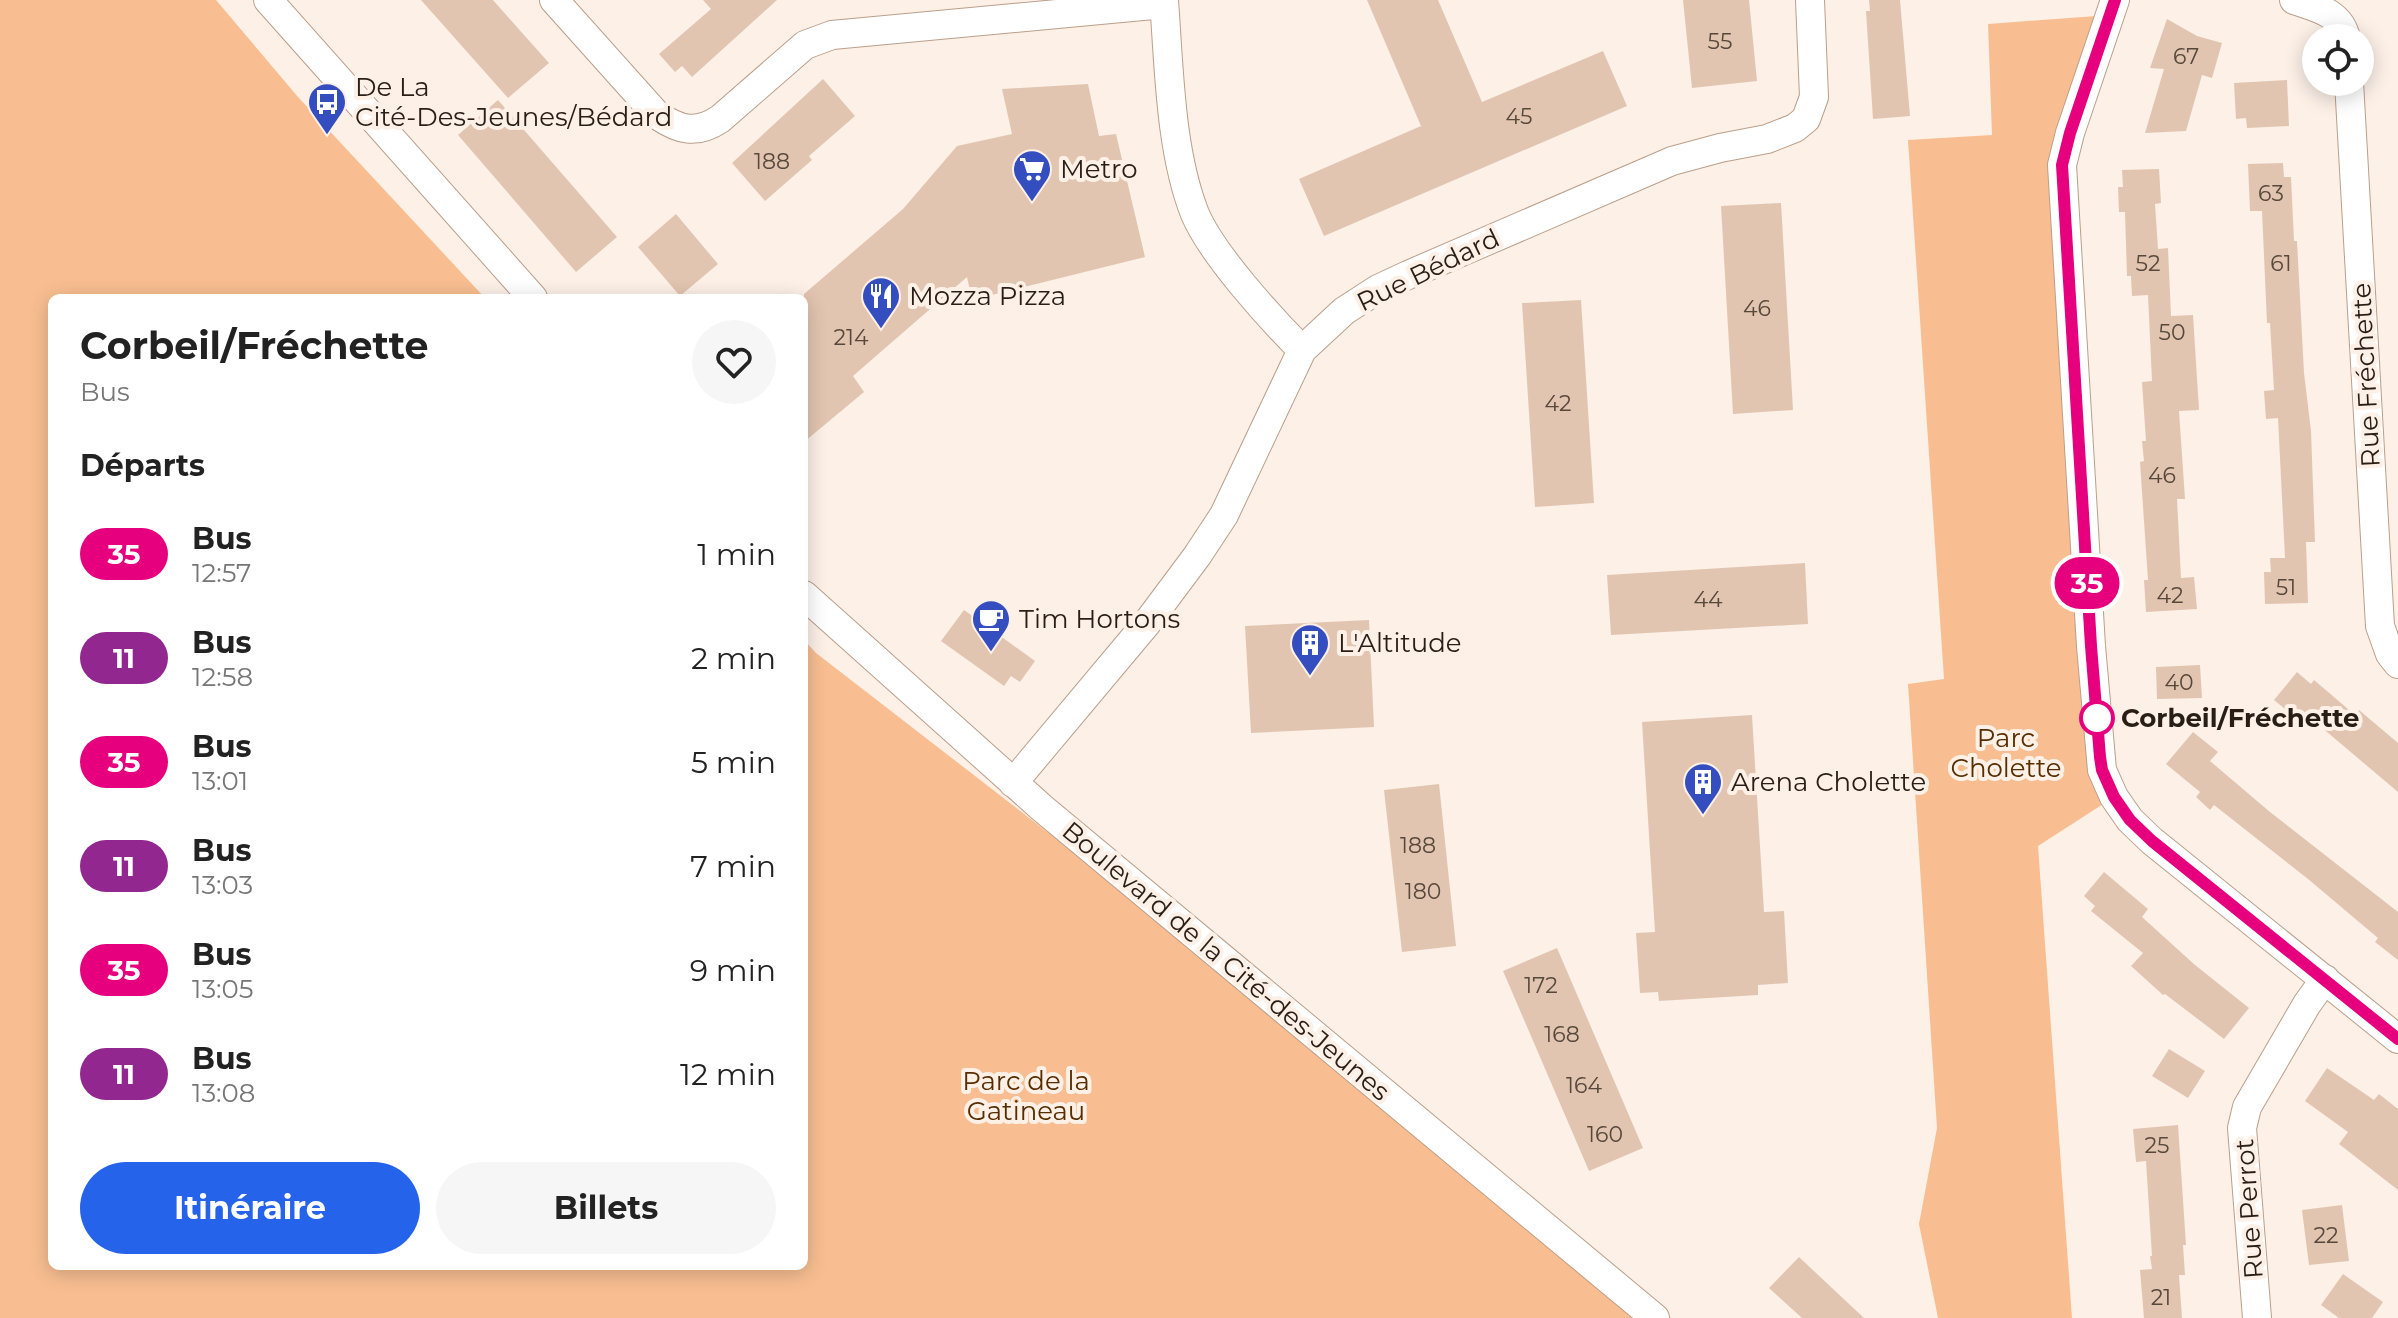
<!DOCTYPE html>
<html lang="fr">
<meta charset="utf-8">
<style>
:root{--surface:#fff;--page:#f6f6f6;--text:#222;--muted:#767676;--accent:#2563eb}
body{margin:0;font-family:Montserrat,sans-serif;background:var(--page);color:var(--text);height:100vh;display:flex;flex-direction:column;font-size:30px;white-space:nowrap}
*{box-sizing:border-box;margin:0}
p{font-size:26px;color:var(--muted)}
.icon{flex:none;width:44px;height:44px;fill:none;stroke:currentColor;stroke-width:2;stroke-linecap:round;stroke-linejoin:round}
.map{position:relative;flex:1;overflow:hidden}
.side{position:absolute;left:48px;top:294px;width:760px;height:976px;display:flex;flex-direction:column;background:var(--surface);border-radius:12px;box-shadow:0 4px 20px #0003}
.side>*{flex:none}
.badge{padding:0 16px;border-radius:26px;font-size:28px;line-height:52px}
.buttons{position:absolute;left:2302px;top:24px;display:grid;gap:16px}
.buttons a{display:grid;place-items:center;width:72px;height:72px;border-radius:50%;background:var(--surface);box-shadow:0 4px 20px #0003;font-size:40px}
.map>.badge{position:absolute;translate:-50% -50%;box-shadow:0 0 0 4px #fff}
h2{padding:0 32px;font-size:30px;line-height:72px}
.round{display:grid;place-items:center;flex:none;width:84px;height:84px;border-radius:42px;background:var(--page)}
.summary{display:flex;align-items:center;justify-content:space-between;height:136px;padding:0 32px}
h1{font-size:38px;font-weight:700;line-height:60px}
.cta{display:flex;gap:16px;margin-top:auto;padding:16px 32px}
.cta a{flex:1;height:92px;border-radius:48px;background:var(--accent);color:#fff;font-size:32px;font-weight:700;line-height:92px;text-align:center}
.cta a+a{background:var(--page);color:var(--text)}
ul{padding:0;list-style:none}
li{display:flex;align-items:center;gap:24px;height:104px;padding:0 32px}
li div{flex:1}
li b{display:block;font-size:30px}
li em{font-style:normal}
li .badge{min-width:88px;font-weight:700;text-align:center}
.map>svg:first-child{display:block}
.green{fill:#f8be91}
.building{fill:#e2c5b0}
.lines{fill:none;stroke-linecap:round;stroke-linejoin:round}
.minor-casing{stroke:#bb9f8a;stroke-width:30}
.minor{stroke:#fff;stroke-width:28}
.line-casing{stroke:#fff;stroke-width:18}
.line{stroke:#e6007e;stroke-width:12}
.stop-dot{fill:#fff;stroke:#e6007e;stroke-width:4}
.labels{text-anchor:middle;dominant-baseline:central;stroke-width:8;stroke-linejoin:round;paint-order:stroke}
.number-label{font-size:22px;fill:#57483c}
.poi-label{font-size:26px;fill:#291e16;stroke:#fcf0e7;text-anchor:start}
.street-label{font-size:26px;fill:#291e16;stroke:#fcf0e7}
.stop-label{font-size:26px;font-weight:bold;fill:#291e16;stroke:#fcf0e7;text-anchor:start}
.park-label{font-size:26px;fill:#582d00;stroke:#fcf0e7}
</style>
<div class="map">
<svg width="2398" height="1318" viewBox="0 0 2398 1318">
<rect width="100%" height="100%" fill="#fcf0e7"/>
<!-- green -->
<path class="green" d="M 0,0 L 216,0 L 298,97 L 485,298 L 52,298 L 52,1266 L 804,1266 L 804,640 L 816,653 L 1654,1301 L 1671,1318 L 0,1318 Z
M 2110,15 L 2070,133 L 2114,797 L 2038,846 L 2072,1318 L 1938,1318 L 1919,1224 L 1937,1128 L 1908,684 L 1944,679 L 1908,140 L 1992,135 L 1988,24 Z"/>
<!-- building -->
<path class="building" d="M 421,0 L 493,0 L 549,63 L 508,98 Z
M 703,0 L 777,0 L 692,77 L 682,66 L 675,72 L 659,54 L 711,9 Z
M 1367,0 L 1438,0 L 1482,102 L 1603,51 L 1627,106 L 1324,236 L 1299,179 L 1421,126 Z
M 1683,0 L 1749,0 L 1757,81 L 1692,88 Z
M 1869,0 L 1900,0 L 1910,116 L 1873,119 L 1866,11 L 1870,11 Z
M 2167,19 L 2197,36 L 2222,43 L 2212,78 L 2202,75 L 2186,131 L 2145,133 L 2164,69 L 2150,68 Z
M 823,79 L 855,116 L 809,156 L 812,160 L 765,201 L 732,163 Z
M 2287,80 L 2289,126 L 2247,128 L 2246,118 L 2236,119 L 2234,83 Z
M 1088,84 L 1099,136 L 1116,134 L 1145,257 L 972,300 L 967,277 L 853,376 L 864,392 L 804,442 L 804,294 L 903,209 L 957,146 L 1012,134 L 1002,89 Z
M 498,100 L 617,237 L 576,272 L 458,135 Z
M 2283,163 L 2284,177 L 2291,177 L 2294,241 L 2297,241 L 2304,373 L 2311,431 L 2315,542 L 2306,542 L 2308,603 L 2265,604 L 2264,572 L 2271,572 L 2270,558 L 2285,558 L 2278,418 L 2266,419 L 2264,391 L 2274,390 L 2270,323 L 2267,323 L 2262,211 L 2250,211 L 2248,164 Z
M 2159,169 L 2161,203 L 2155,204 L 2158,249 L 2168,248 L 2171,316 L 2193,315 L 2199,410 L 2179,411 L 2185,499 L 2177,499 L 2181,578 L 2194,577 L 2197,609 L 2146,612 L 2144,580 L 2148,580 L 2140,462 L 2144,461 L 2142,441 L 2146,441 L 2142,382 L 2152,381 L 2148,295 L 2132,296 L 2131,276 L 2127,276 L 2125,212 L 2119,212 L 2118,187 L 2123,187 L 2122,170 Z
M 1781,203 L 1793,410 L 1733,414 L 1721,206 Z
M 676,214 L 718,264 L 680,296 L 638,247 Z
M 1581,300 L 1594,503 L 1535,507 L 1522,303 Z
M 1805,563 L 1808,624 L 1611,635 L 1607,575 Z
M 964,610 L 1035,661 L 1020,682 L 1011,676 L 1004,686 L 941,641 Z
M 1369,620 L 1374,727 L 1251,733 L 1245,626 Z
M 2200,665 L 2202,698 L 2157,699 L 2156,667 Z
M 2297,672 L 2311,684 L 2314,680 L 2355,715 L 2359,710 L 2398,743 L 2398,792 L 2314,721 L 2308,728 L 2274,700 Z
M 1752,715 L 1764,912 L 1784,911 L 1788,983 L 1758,985 L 1758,995 L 1659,1001 L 1658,992 L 1640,993 L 1636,933 L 1655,932 L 1642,722 Z
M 2193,732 L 2218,752 L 2210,761 L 2270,812 L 2398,912 L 2398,960 L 2375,942 L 2378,938 L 2308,879 L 2214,805 L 2210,810 L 2196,797 L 2200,792 L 2166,764 Z
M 1439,784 L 1456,946 L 1402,952 L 1384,790 Z
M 2104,872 L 2148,909 L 2142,917 L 2195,965 L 2249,1008 L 2224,1039 L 2165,994 L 2163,995 L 2131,966 L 2143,953 L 2091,911 L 2095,906 L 2084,896 Z
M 1557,948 L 1643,1148 L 1589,1171 L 1503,971 Z
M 2169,1049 L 2205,1071 L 2188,1098 L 2152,1076 Z
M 2327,1068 L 2374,1100 L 2379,1094 L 2398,1109 L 2398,1190 L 2339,1144 L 2348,1132 L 2305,1101 Z
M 2178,1125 L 2186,1245 L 2183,1245 L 2185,1275 L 2179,1275 L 2182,1318 L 2144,1318 L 2140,1270 L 2152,1269 L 2150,1256 L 2152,1256 L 2146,1161 L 2136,1162 L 2133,1129 Z
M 2342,1205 L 2349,1261 L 2309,1265 L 2302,1210 Z
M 1799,1257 L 1864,1318 L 1802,1318 L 1769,1288 Z
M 2343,1274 L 2383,1302 L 2372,1318 L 2339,1318 L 2321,1305 Z"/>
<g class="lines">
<!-- minor casing -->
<g class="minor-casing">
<path id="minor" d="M 268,0 L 533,298
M 554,0 L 657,115 C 679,130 696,135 720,119 L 805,45 L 832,35 L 1164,4
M 1164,0 C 1169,67 1170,151 1195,214 C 1212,254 1270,318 1302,350
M 2115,0 L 2070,133 L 2062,165 L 2091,646 L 2102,770 L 2114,797 L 2130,820 L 2152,841 L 2398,1039
M 2294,0 C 2317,8 2340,12 2346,38
M 2349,82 L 2380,626 L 2390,654 L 2398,664
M 804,595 L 1042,808 L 1655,1318
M 1013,783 L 1147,623 L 1197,556 L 1224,515 L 1302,350 L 1344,311 L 1378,289 L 1408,275 L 1672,161 L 1720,148 L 1767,139 L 1795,128 L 1806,119 L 1814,97 L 1810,0
M 2257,1318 L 2242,1128 L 2247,1107 L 2307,1004 L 2325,979"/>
</g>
<!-- minor -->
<use href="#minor" class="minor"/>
</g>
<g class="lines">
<!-- line casing -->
<g class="line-casing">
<path id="line" d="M 2115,0 L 2070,133 L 2062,165 L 2091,646 L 2100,757 L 2102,770 L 2114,797 L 2130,820 L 2152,841 L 2398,1039"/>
</g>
<!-- line -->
<use href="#line" class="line"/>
</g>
<!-- icons -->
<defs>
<g id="bus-pin" transform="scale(2)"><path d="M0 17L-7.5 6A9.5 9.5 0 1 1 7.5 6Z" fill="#344ebf" stroke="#fcf0e7"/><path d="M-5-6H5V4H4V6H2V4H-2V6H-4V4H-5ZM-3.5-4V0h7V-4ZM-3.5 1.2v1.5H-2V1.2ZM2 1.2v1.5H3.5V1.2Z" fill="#fff"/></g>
<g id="supermarket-pin" transform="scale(2)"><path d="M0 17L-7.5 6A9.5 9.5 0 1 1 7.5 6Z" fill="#344ebf" stroke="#fcf0e7"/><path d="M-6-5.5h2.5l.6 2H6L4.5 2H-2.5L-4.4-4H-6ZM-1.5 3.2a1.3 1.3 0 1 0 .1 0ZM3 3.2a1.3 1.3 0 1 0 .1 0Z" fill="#fff"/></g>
<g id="restaurant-pin" transform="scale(2)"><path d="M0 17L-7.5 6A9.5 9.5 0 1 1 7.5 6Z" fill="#344ebf" stroke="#fcf0e7"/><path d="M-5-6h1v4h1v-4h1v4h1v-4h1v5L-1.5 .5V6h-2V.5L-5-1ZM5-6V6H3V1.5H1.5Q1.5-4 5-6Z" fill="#fff"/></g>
<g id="cafe-pin" transform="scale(2)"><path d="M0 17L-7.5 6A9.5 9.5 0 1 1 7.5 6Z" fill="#344ebf" stroke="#fcf0e7"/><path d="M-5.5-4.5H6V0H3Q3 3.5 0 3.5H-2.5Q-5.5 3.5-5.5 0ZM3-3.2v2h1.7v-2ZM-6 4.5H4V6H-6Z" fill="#fff"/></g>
<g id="building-pin" transform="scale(2)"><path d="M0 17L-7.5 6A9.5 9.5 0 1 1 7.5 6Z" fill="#344ebf" stroke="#fcf0e7"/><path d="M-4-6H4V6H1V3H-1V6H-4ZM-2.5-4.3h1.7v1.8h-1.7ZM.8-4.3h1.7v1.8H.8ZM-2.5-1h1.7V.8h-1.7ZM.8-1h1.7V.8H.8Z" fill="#fff"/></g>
</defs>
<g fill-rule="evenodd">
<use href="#bus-pin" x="327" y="102"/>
<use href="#supermarket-pin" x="1032" y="169"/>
<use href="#restaurant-pin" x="881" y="296"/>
<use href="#cafe-pin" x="991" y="619"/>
<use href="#building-pin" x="1310" y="643"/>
<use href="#building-pin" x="1703" y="782"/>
</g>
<!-- markers -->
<circle class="stop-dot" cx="2097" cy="718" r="16"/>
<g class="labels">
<!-- number labels -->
<g class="number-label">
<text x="1720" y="41">55</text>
<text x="2186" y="56">67</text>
<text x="1519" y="116">45</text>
<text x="772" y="161">188</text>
<text x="2271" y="193">63</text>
<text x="2148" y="263">52</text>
<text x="2281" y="263">61</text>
<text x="1757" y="308">46</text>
<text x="2172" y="332">50</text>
<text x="851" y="337">214</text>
<text x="1558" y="403">42</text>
<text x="2162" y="475">46</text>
<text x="2286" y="587">51</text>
<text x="2170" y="595">42</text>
<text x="1708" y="599">44</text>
<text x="2179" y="682">40</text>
<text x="1418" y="845">188</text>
<text x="1423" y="891">180</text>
<text x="1541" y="985">172</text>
<text x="1562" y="1034">168</text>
<text x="1584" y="1085">164</text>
<text x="1605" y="1134">160</text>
<text x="2157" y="1145">25</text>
<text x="2326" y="1235">22</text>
<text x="2161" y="1297">21</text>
</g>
<!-- poi labels -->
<g class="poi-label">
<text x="355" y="87">De La<tspan x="355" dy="30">Cité-Des-Jeunes/Bédard</tspan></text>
<text x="1060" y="169">Metro</text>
<text x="909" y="296">Mozza Pizza</text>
<text x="1019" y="619">Tim Hortons</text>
<text x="1338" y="643">L'Altitude</text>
<text x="1731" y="782">Arena Cholette</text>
</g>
<!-- street labels -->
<g class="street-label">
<text transform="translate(1428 270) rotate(-26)">Rue Bédard</text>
<text transform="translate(2366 375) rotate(-93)">Rue Fréchette</text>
<text transform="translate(1226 961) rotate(40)">Boulevard de la Cité-des-Jeunes</text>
<text transform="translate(2249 1209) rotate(-94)">Rue Perrot</text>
</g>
<!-- stop labels -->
<g class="stop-label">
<text x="2121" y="718">Corbeil/Fréchette</text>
</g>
<!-- park labels -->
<g class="park-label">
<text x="2006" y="738">Parc<tspan x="2006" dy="30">Cholette</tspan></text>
<text x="1026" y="1081">Parc de la<tspan x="1026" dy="30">Gatineau</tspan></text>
</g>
</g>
</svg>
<div class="buttons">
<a><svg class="icon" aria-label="locate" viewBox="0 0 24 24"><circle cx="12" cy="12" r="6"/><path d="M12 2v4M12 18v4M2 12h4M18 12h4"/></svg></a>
</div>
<b class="badge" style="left:2087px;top:583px;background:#e6007e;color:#fff">35</b>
<section class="side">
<div class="summary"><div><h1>Corbeil/Fréchette</h1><p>Bus</p></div><a class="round"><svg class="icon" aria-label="heart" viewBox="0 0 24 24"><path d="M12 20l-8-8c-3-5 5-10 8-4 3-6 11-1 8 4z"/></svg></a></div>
<h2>Départs</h2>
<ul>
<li><span class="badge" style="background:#e6007e;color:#fff">35</span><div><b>Bus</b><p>12:57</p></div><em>1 min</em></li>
<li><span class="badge" style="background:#922790;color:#fff">11</span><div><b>Bus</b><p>12:58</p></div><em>2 min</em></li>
<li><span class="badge" style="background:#e6007e;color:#fff">35</span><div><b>Bus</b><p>13:01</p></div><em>5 min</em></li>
<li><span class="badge" style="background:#922790;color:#fff">11</span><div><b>Bus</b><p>13:03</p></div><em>7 min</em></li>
<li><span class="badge" style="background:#e6007e;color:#fff">35</span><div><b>Bus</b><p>13:05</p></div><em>9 min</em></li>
<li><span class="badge" style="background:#922790;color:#fff">11</span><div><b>Bus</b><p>13:08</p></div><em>12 min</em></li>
</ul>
<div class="cta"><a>Itinéraire</a><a>Billets</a></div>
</section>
</div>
